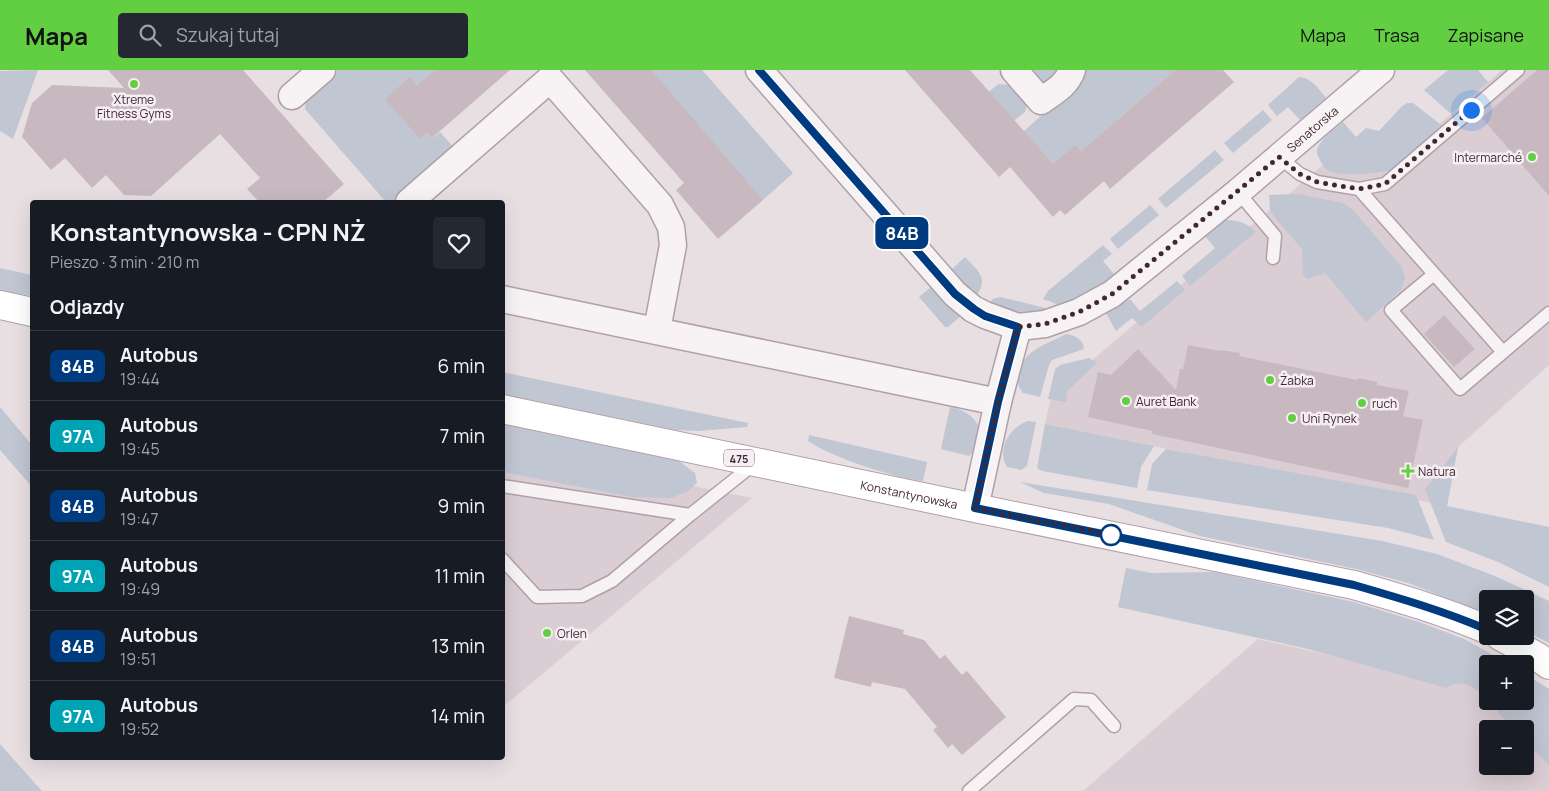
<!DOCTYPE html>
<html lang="pl">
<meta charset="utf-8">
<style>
:root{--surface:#171b24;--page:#242831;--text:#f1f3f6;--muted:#9ea1a6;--line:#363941;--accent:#62cf42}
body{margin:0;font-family:Manrope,sans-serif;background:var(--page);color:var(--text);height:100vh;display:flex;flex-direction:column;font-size:19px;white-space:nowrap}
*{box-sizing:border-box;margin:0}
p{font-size:16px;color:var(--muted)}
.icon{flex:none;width:28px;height:28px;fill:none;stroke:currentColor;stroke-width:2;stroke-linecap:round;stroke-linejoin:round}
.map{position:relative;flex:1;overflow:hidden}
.drawer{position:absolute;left:30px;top:130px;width:475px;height:560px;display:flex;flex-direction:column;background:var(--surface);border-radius:5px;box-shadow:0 5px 20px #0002}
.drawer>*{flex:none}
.badge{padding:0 10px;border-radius:8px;font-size:18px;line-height:32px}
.buttons{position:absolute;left:1479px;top:520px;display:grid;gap:10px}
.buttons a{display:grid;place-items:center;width:55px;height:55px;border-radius:5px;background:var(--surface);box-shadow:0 5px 20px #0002;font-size:25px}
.you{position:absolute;width:25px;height:25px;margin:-12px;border:4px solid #fff;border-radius:50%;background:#1a73e8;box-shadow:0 0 0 8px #1a73e833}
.map>.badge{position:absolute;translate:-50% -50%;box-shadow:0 0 0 2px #fff}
h2{padding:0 20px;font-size:19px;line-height:45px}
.round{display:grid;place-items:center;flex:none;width:52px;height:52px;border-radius:5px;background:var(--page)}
.head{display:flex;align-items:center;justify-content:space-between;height:85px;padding:0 20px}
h1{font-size:24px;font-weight:700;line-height:38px}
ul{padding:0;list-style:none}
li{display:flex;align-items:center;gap:15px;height:70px;padding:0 20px;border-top:1px solid var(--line)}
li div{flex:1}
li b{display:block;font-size:19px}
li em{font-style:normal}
li .badge{min-width:55px;font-weight:700;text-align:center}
header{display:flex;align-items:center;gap:30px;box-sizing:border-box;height:70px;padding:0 25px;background:var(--accent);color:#111}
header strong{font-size:24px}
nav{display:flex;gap:28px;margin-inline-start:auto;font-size:18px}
.search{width:350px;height:45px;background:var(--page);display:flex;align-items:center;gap:12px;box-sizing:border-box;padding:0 18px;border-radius:5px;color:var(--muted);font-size:19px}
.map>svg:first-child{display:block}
.built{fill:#dacdd3}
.green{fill:#c0c6d2}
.building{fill:#c8b9c0}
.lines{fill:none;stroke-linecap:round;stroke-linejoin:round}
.service-casing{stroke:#afa1a7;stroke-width:15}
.minor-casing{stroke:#afa1a7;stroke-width:29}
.primary-casing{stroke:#b49ea9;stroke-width:30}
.service{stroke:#f7f2f4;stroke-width:12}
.minor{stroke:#f7f2f4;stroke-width:26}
.primary{stroke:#fff;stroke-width:28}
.line-casing{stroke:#fff;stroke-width:11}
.line{stroke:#003b80;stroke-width:8}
.walk{stroke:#402832;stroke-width:5;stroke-dasharray:0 9}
.poi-dot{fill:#62cf42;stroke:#f6eef2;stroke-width:2}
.stop-dot{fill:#fff;stroke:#003b80;stroke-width:2.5}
.labels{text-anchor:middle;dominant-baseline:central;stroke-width:5;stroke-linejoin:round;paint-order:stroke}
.shield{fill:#f6eef2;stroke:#77636c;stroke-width:1}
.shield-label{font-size:11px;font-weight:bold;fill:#402832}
.poi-label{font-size:12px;fill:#402832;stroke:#f6eef2;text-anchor:start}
.street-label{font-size:12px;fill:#402832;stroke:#f6eef2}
</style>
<header>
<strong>Mapa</strong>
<div class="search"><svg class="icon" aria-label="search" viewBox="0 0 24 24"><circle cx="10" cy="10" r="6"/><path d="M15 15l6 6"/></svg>Szukaj tutaj</div>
<nav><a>Mapa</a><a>Trasa</a><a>Zapisane</a></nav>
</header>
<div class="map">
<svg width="1549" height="721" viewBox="0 0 1549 721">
<rect width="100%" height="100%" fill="#e8dfe3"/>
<!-- built -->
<path class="built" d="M 1502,0 L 1549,0 L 1549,295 L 1458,377 L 1447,436 L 1045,354 L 1052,324 L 1324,94 L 1392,95 Z
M 503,377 L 752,428 L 503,637 Z
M 1258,569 L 1454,613 L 1463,612 L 1487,628 L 1488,631 L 1492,631 L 1500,645 L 1514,659 L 1488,659 L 1488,696 L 1525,696 L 1525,671 L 1549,696 L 1549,721 L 1083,721 Z"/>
<!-- green -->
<path class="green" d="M 38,0 L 13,69 L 0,61 L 0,1 Z
M 338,0 L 434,0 L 417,15 L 410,8 L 420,69 L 427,63 L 433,68 L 440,62 L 457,81 L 400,132 L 386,132 L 305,39 L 306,28 Z
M 649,0 L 702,0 L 793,103 L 763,130 Z
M 1025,0 L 1065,0 L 1047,17 Z
M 1080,0 L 1175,0 L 1081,81 L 1075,74 L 1053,94 L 1023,62 L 1074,16 Z
M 1448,0 L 1478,0 L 1488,12 L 1451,44 L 1424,20 Z
M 1299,7 C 1312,8 1318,18 1326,28 L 1300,50 L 1288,37 L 1277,46 L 1268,35 Z
M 998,14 L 1013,15 L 1027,34 L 1025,42 L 1014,51 L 989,22 Z
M 1407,33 L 1413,33 L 1440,54 L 1442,57 L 1392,99 C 1382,104 1342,106 1331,102 C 1325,100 1321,93 1319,88 C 1317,84 1316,81 1318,77 C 1323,67 1335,59 1343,52 L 1356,67 L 1366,58 L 1379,61 L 1402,36 Z
M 1263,40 L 1272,50 L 1233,83 L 1224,73 Z
M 1215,80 L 1224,90 L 1166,138 L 1158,129 Z
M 1298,124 L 1343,133 L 1352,139 L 1402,197 L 1405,208 L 1401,220 L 1366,252 L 1325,203 L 1308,209 L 1303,205 L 1302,179 L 1276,149 L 1270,140 L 1269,125 Z
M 1150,135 L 1159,145 L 1118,179 L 1110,169 Z
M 1226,150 C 1239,150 1247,153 1256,162 L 1190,216 L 1182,206 L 1215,178 L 1204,165 L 1218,153 Z
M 1103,175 L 1112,184 L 1103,191 L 1114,204 L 1102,216 L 1062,236 L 1043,229 L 1048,221 Z
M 965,187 C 977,200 989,207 977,225 L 969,219 L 951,200 Z
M 0,198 L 32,205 L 32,226 L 0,220 Z
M 1177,211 L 1185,220 L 1142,257 L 1132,248 L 1116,261 L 1106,243 L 1130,229 L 1140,241 Z
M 931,217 L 960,247 L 948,257 L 945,257 L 919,227 Z
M 1000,227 L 1050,239 C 1026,244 1012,242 988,235 L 993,229 Z
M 1066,264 C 1075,265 1084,270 1084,279 L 1052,290 L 1049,295 L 1040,327 L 1023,323 C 1017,316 1017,310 1019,301 C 1025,279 1048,274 1066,264 Z
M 1089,288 L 1097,293 L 1095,295 L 1067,321 L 1066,332 L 1048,329 L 1055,299 L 1060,295 Z
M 502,302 L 748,353 L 747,357 L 698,361 L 676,360 L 503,325 Z
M 0,337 L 32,375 L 32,417 L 0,380 Z
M 950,337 C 977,342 991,364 969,386 L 941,379 Z
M 1028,351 L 1036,352 L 1027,396 L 1021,400 L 1007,397 C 996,379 1010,357 1028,351 Z
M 503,354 L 679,391 L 695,403 L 697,413 L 688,421 L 671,428 L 632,427 L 503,402 Z
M 1045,354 L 1154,376 L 1141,397 L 1137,418 L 1042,401 L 1037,398 Z
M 809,365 L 927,392 L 923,411 C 895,408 831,387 808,371 Z
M 1458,377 L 1447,436 L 1549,457 L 1549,517 L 1498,492 L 1446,472 L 1425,419 Z
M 1166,379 L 1416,425 L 1434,470 L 1388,458 L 1147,420 L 1152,394 Z
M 1020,412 L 1382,471 L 1437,484 L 1495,506 L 1549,531 L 1549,573 L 1525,561 L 1525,529 L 1488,529 L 1487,544 L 1408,513 L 1356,499 L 1200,466 L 1109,434 L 1044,423 Z
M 1126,498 L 1151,503 L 1214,502 L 1354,532 L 1422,553 L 1464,569 L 1509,594 L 1488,594 L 1487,628 C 1472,618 1464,607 1446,618 L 1308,579 L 1118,537 Z
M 1525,604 L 1549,619 L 1549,696 L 1525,671 L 1525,659 L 1514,659 L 1500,645 L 1492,631 L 1525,631 Z
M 0,674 L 42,721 L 0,721 Z"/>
<!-- building -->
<path class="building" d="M 108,0 L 243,0 L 344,114 L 323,132 L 259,132 L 247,119 L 260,108 L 220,64 L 151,126 L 124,125 L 106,105 L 92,118 L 65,88 L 51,100 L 22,67 L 32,33 L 52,15 L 124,18 Z
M 434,0 L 510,0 L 432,68 L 427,63 L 420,69 L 385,29 L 410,7 L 417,15 Z
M 585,0 L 651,0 L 763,130 L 718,169 L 676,120 L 684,113 Z
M 905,0 L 970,0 L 1053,94 L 1075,74 L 1081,81 L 1175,0 L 1223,0 L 1234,12 L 1110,119 L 1104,111 L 1065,145 L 1060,140 L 1053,147 L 1010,97 L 999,107 Z
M 1537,0 L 1549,0 L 1549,126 L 1482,48 Z
M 1444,245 L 1475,279 L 1454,297 L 1424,264 Z
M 1188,275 L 1220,281 L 1220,280 L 1240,283 L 1239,286 L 1357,310 L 1358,308 L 1377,312 L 1377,315 L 1409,321 L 1403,346 L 1423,350 L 1408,418 L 1152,364 L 1152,361 L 1088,347 L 1098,302 L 1111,305 L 1138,279 L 1176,320 L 1180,299 L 1183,299 Z
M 849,546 L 904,560 L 903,564 L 924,570 L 940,589 L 945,585 L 962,605 L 967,601 L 1006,647 L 962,685 L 952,674 L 948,678 L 933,660 L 937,657 L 905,619 L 872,612 L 871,617 L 834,608 Z"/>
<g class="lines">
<!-- service casing -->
<g class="service-casing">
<path id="service" d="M 1279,87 L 1300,104 L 1317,112 L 1359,119 L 1385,114 L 1518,0
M 1359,119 L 1503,282
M 1238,122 L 1275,166 L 1273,188
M 1434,204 L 1391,240 L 1460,319 L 1549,243
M 502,416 L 690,445 L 754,394
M 502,489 L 537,527 L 582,526 L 612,511 L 690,445
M 969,721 L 1074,629 L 1091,630 L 1114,656"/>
</g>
<!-- minor casing -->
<g class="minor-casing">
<g id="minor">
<path id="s1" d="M 759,0 L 955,224 L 973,239 L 985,245 L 1018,257 L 1045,254 L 1079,242 L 1112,224 L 1238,122 L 1381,0"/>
<path d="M 1014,0 L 1041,31 C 1054,22 1067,15 1072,0"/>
<path d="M 292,26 L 322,0"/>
<path d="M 409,132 L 550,9 L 660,135 L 671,157 L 673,175 L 657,260"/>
<path d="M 502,229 L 998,332"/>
<path d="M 975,438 L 998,332 L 1018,257"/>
</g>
</g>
<!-- primary casing -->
<g class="primary-casing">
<g id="primary">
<path d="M 0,235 L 32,242"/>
<path id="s2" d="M 502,339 L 975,438 L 1354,515 C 1399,528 1444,541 1488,560"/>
<path d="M 1500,566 L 1538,587 L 1549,595"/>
</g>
</g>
<!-- service -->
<use href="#service" class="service"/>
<!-- minor -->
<use href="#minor" class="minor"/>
<!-- primary -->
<use href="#primary" class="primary"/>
</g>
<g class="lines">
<!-- line casing -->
<g class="line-casing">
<path id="line" d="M 759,0 L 955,224 L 974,239 L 985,246 L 1018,257 L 998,332 L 975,438 L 1354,515 C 1399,528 1444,541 1488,560"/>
</g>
<!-- line -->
<use href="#line" class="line"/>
<!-- walk -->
<path class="walk" d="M 1111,465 L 1114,465 L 975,438 L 998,332 L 1018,257 L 1045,254 L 1079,242 L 1112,224 L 1279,87 L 1300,104 L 1317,112 L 1359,119 L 1385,114 L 1471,40"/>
</g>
<!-- markers -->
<g class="poi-dot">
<circle cx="134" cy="14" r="5"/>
<circle cx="1532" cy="87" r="5"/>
<circle cx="1270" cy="310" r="5"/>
<circle cx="1126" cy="331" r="5"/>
<circle cx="1362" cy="333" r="5"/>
<circle cx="1292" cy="348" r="5"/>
<path d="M1405.5 393.5h5v5h5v5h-5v5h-5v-5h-5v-5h5z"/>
<circle cx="547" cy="563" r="5"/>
</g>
<circle class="stop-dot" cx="1111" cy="465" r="10"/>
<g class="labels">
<!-- shield labels -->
<rect class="shield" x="724" y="379.5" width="30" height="17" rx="4"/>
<g class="shield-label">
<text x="739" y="388">475</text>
</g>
<!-- poi labels -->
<g class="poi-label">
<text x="134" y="29" text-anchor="middle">Xtreme<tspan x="134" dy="14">Fitness Gyms</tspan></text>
<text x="1522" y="87" text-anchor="end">Intermarché</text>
<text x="1280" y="310">Żabka</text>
<text x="1136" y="331">Auret Bank</text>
<text x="1372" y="333">ruch</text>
<text x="1302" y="348">Uni Rynek</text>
<text x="1418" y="401">Natura</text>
<text x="557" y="563">Orlen</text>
</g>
<!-- street labels -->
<g class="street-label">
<text stroke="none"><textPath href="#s1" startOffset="730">Senatorska</textPath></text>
<text stroke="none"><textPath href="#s2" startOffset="416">Konstantynowska</textPath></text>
</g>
</g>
</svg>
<div class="buttons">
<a><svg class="icon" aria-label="layers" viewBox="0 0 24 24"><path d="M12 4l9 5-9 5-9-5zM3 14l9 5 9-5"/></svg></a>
<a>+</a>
<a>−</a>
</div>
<div class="you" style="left:1471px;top:40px"></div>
<b class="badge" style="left:902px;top:163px;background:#003b80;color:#fff">84B</b>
<section class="drawer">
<div class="head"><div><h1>Konstantynowska - CPN NŻ</h1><p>Pieszo · 3 min · 210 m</p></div><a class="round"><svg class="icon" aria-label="heart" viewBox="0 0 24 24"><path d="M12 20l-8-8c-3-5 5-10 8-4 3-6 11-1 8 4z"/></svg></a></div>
<h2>Odjazdy</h2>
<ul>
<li><span class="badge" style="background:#003b80;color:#fff">84B</span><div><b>Autobus</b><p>19:44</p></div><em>6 min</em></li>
<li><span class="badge" style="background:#00a3b4;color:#fff">97A</span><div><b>Autobus</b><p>19:45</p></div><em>7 min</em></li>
<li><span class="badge" style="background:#003b80;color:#fff">84B</span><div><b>Autobus</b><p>19:47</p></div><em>9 min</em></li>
<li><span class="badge" style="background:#00a3b4;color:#fff">97A</span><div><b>Autobus</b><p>19:49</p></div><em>11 min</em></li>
<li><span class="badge" style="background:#003b80;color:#fff">84B</span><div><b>Autobus</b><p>19:51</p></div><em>13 min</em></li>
<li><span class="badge" style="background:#00a3b4;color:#fff">97A</span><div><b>Autobus</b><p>19:52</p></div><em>14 min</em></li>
</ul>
</section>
</div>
